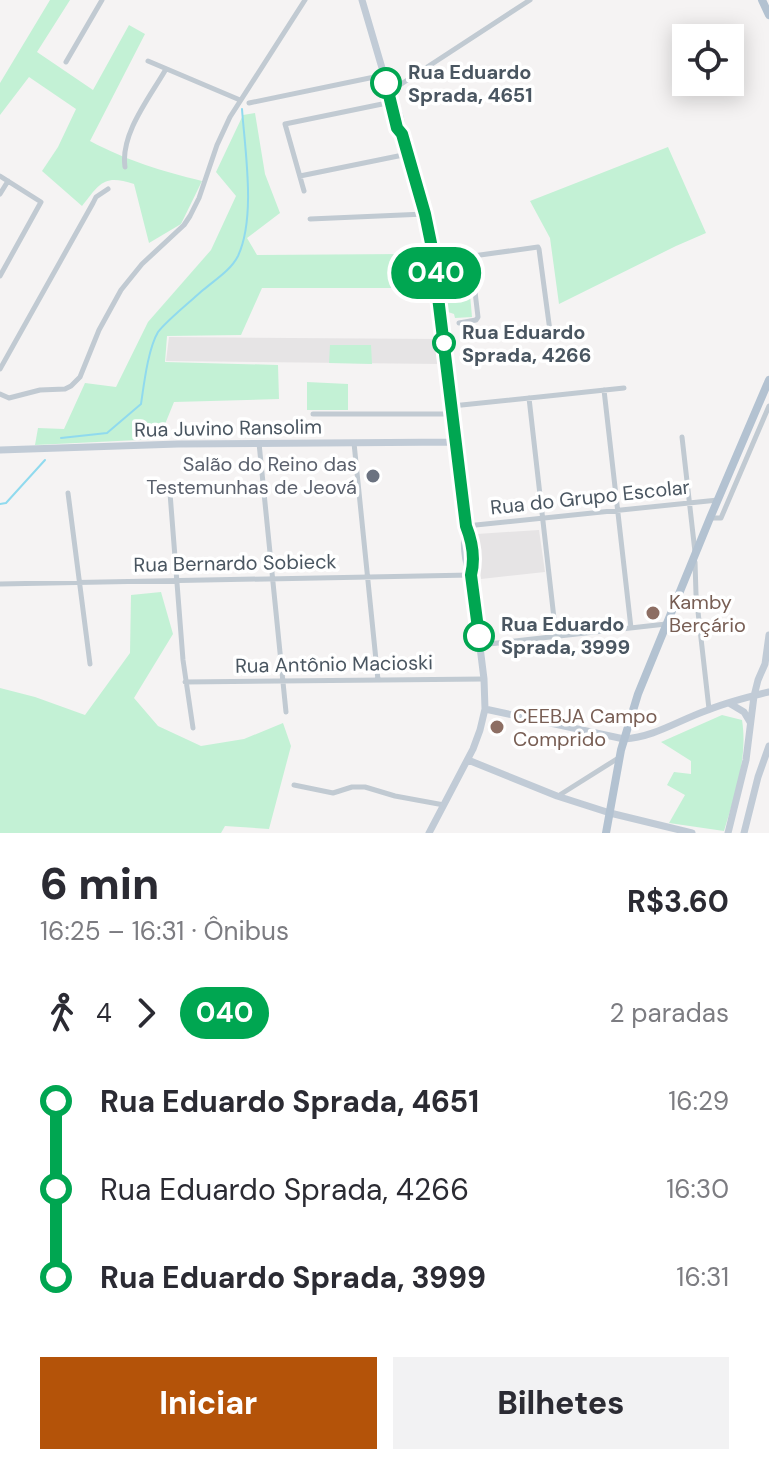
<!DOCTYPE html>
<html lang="pt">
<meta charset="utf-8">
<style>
:root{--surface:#fff;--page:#f2f2f3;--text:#2b2b33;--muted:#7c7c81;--accent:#b45309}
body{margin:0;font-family:"DM Sans",sans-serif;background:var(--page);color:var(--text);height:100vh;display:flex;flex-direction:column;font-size:30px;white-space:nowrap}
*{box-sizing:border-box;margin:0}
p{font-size:26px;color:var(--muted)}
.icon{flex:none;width:44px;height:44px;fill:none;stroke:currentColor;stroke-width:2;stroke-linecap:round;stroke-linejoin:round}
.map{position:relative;height:833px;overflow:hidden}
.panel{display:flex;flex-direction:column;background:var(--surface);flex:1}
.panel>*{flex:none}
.badge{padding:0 16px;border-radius:26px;font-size:28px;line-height:52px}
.buttons{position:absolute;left:672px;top:24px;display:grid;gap:16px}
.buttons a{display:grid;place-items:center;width:72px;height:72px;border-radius:0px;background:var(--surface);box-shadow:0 4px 20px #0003;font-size:40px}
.map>.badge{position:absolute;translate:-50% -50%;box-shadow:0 0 0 4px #fff}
.legs{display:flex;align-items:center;gap:12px;height:88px;padding:0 40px;font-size:26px}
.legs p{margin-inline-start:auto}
.overview{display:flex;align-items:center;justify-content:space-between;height:136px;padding:0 40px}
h1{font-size:44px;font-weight:800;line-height:60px}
.action{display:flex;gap:16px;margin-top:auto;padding:16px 40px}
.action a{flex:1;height:92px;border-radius:0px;background:var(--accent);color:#fff;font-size:32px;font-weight:800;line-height:92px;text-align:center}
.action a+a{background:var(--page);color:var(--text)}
ul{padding:0 40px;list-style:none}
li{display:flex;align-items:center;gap:28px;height:88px;font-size:30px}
li i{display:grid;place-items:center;width:12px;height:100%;margin:0 10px;background:currentColor}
li i::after{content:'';width:20px;height:20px;margin:-10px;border:6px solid;border-radius:50%;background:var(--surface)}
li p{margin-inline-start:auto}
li:first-child i{background:linear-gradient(#0000 50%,currentColor 0)}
li:last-child i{background:linear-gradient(currentColor 50%,#0000 0)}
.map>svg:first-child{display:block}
.education{fill:#e6e4e5}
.green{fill:#c3f1d5}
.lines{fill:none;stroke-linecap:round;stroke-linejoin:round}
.stream{stroke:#90daee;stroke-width:2}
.street{stroke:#c1cad2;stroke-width:5}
.secondary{stroke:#c1cbd6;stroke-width:7}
.primary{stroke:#b3c2d1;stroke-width:8}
.line-1-casing{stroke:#fff;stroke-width:18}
.line-1{stroke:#00a651;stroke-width:12}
.stop-1-dot{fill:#fff;stroke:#00a651;stroke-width:4}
.worship-dot{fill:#6b7280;stroke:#fff;stroke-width:3}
.education-dot{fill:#8d6e63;stroke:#fff;stroke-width:3}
.labels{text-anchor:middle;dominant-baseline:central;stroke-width:7;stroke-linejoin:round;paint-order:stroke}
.stop-label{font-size:20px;font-weight:bold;fill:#4a5661;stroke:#fff;text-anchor:start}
.street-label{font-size:20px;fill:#4a5661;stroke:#fff}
.worship-label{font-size:20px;fill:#5b616d;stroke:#fff;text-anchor:end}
.education-label{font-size:20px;fill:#785e54;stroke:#fff;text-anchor:start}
</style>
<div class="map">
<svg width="769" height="833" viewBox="0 0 769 833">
<rect width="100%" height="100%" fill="#f5f3f3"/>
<!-- education -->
<path class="education" d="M 169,337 L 439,339 L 441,364 L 166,361 Z
M 539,530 L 545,572 L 481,579 L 477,534 Z"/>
<!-- green -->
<path class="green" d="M 50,0 L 70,0 L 37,52 L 93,90 L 129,25 L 145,34 L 90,141 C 128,161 161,171 202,181 L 181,224 L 149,243 L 134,184 C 104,174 100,183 82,206 L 42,171 L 58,147 L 76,109 L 29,77 L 0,115 L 0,83 Z
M 255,113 L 265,174 L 280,213 L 247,238 L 257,255 L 405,254 L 424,249 L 430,282 L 400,288 L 262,288 L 241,335 L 167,336 L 165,362 L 278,365 L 279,399 L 174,402 L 159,439 L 35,445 L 38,428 L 64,429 L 85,383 L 116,387 L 148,322 L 211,250 L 236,196 L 216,172 L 243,115 Z
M 668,147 L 706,233 L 676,246 L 559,304 L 550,238 L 530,201 Z
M 446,260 C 455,262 460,264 461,273 L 463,274 L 464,271 L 468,272 L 472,317 L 455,318 L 454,314 L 448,312 L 440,262 Z
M 330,345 L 371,345 L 372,364 L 329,363 Z
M 307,382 L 348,384 L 348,410 L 307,410 Z
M 161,592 L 173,634 L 134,698 L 158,726 L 201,746 L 244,739 L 283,723 L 291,746 L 269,829 L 225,826 L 221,833 L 0,833 L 0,688 L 35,697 L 85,715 L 130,653 L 131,595 Z
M 722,715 L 742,720 C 748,757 735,795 724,831 L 669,823 L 685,795 L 667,785 L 674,772 L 691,774 L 691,761 L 661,742 Z"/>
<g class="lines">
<!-- stream -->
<path class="stream" d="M 61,438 L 107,433 L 141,404 C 144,384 148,349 158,332 C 166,321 192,300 203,290 C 215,280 231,270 238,256 C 256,217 245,151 242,109
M 0,504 L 6,503 L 45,460"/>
<!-- street -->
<path class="street" d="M 148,61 L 240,100
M 66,62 L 102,0
M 389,92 L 530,0
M 249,103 L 384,75
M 125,167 C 120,134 150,97 166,69
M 0,176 L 41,202 L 0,276
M 300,176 L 408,154
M 304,191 L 285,124 L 392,102
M 0,194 L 8,181
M 310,219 L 425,214
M 459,323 L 476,320 L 478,317 L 471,258 L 473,256 L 538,247 L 539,249 L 550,331 L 535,333
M 0,369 L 93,203 L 96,197 L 108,189
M 604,390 L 631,628
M 0,394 L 9,398 L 40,390 L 65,389 L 71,386 L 80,377 L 99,330 L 121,290 L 142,264 L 184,225 L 190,216 L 199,198 L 217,145 L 230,117 L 305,0
M 529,398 L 556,636
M 452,406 L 624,388
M 313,414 L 452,414
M 682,437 L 695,552
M 259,443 L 286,712
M 354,443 L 378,680
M 68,493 L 90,664
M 170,493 L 183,660 L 193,728
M 711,518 L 721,518 L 769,406
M 466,526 L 718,500
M 695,562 L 696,594 L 709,709
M 0,584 L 471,575
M 480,645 L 666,624
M 185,682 L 484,679
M 294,785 L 333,793 L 352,787 L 365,787 L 395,796 L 444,805
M 558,796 L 620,757"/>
<!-- secondary -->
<path class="secondary" d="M 362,0 L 392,102 C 391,113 394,125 402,134
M 392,102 C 400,110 402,122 402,134 L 425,214 L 432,248 L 466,526 C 472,541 475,559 471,575 L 484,679 L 485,709 L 480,730 L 473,749 L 429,833
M 0,450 L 178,444 L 456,442
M 466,527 C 463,542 464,561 471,575
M 729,703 L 744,712 L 750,722
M 485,709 L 624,739 C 655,737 679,720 708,710 C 728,702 748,697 769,692
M 468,760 L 557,796 L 610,813 L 692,833
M 728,833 L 746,760 L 754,696 L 758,680 L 765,664 L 769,635
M 744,833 L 758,777 L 769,746"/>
<!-- primary -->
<path class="primary" d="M 762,0 L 769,15
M 606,833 L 621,750 L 638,694 L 710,518 L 769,380"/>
</g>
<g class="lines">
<!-- line-1 casing -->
<g class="line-1-casing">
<path id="line-1" d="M 386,83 L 397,128 L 402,134 L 425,214 L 432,248 L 466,526 C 472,541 475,559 471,575 L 479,636"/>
</g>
<!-- line-1 -->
<use href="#line-1" class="line-1"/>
</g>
<!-- markers -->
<g class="stop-1-dot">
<circle cx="386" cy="83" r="14"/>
<circle cx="444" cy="343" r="10"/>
<circle cx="479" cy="636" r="14"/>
</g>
<circle class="worship-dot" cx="373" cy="476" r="8"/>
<g class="education-dot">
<circle cx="653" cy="613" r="8"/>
<circle cx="497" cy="727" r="8"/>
</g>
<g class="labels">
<!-- stop labels -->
<g class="stop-label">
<text x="408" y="72">Rua Eduardo<tspan x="408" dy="23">Sprada, 4651</tspan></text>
<text x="462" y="332">Rua Eduardo<tspan x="462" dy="23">Sprada, 4266</tspan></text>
<text x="501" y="624">Rua Eduardo<tspan x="501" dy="23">Sprada, 3999</tspan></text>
</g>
<!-- street labels -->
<g class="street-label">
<text transform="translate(228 428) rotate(-1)">Rua Juvino Ransolim</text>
<text transform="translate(590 497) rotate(-6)">Rua do Grupo Escolar</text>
<text transform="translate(235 563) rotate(-1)">Rua Bernardo Sobieck</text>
<text transform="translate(334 664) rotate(-1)">Rua Antônio Macioski</text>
</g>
<!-- worship labels -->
<g class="worship-label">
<text x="357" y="464">Salão do Reino das<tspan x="357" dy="23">Testemunhas de Jeová</tspan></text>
</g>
<!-- education labels -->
<g class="education-label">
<text x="669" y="602">Kamby<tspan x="669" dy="23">Berçário</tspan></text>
<text x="513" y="716">CEEBJA Campo<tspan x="513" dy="23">Comprido</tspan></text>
</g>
</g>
</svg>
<div class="buttons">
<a><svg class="icon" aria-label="locate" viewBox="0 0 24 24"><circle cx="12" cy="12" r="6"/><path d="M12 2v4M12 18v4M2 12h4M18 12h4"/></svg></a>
</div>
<b class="badge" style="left:436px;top:273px;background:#00a651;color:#fff">040</b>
</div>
<section class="panel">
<div class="overview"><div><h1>6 min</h1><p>16:25 – 16:31 · Ônibus</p></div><b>R$3.60</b></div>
<div class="legs"><svg class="icon" aria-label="walk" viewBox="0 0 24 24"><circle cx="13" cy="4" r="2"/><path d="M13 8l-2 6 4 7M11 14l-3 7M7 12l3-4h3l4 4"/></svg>4<svg class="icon" aria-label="forward" viewBox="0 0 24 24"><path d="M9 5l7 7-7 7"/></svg><b class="badge" style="background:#00a651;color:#fff">040</b><p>2 paradas</p></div>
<ul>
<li><i style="color:#00a651"></i><b>Rua Eduardo Sprada, 4651</b><p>16:29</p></li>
<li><i style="color:#00a651"></i><span>Rua Eduardo Sprada, 4266</span><p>16:30</p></li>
<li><i style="color:#00a651"></i><b>Rua Eduardo Sprada, 3999</b><p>16:31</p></li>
</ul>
<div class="action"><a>Iniciar</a><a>Bilhetes</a></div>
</section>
